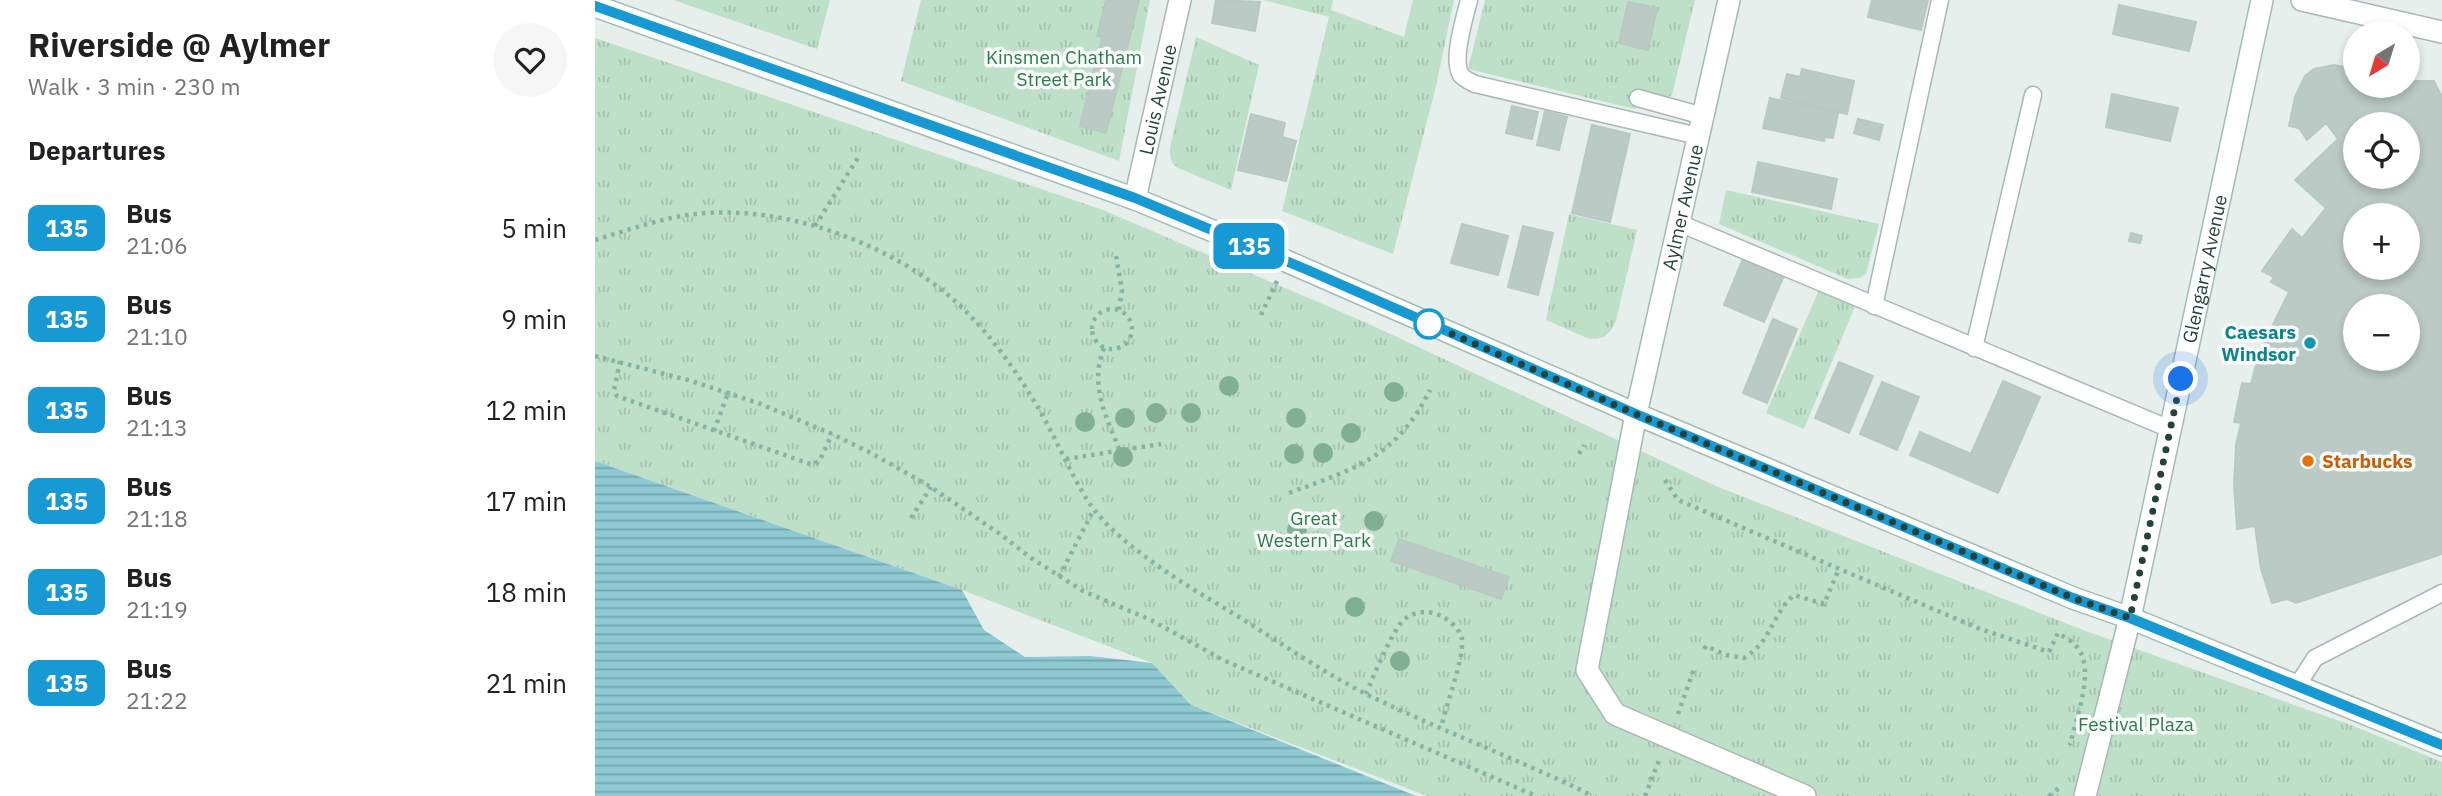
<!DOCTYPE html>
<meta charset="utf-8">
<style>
:root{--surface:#fff;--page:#f6f6f6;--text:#202124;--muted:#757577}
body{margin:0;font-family:"IBM Plex Sans",sans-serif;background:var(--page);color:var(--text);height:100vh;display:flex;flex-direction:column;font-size:26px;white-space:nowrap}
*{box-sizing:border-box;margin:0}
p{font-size:23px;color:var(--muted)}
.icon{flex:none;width:38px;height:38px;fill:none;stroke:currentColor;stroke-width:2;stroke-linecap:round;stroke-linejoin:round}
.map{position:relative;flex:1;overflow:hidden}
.side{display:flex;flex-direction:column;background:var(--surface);width:595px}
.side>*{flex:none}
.badge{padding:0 14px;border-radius:10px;font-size:24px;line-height:46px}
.needle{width:46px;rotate:218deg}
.tools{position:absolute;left:1748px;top:21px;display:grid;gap:14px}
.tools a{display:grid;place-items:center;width:77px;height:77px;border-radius:50%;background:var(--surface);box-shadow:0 4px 10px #0003;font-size:35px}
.you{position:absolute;width:35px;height:35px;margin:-18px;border:5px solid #fff;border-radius:50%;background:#1a73e8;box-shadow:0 0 0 10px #1a73e833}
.map>.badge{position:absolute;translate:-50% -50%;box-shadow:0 0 0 4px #fff}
h2{padding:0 28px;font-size:26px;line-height:63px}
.round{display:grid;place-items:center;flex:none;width:74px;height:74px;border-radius:37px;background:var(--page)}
.headline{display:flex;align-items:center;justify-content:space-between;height:119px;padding:0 28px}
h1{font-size:33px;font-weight:800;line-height:52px}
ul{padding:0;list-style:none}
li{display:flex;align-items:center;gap:21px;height:91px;padding:0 28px}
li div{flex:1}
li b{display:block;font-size:26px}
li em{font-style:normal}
li .badge{min-width:77px;font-weight:700;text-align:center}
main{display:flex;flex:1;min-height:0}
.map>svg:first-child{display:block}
.grass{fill:url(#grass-tufts)}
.water{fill:url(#water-rules)}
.building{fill:#bbcac4;stroke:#b8c9c2;stroke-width:2;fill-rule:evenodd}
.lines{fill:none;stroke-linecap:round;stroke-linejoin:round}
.service-casing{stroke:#a8b8b2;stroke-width:19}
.minor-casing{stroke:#a8b8b2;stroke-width:24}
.tertiary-casing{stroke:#a8b8b2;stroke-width:24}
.secondary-casing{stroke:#a4bbb3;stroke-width:24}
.path{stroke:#86b3a5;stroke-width:4.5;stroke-dasharray:3.5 5;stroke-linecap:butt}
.service{stroke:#fff;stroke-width:16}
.minor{stroke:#fff;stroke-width:21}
.tertiary{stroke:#fff;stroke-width:21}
.secondary{stroke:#fff;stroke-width:21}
.tree{fill:#80af93}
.line-casing{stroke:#fff;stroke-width:16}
.line{stroke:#1799d3;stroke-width:10}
.walk{stroke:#24423a;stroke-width:7;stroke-dasharray:0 12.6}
.stop-dot{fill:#fff;stroke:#1799d3;stroke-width:3.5}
.culture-dot{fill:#0f9aa8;stroke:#f7fbf9;stroke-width:2.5}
.food-dot{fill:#e8710a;stroke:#f7fbf9;stroke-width:2.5}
.labels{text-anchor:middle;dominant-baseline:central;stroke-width:7;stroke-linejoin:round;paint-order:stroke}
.park-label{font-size:19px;fill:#2d7a4b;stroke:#f7fbf9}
.street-label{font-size:19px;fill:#24423a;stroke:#f7fbf9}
.culture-label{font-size:19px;font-weight:bold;fill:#0d838f;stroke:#f7fbf9;text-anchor:end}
.food-label{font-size:19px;font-weight:bold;fill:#c56008;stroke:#f7fbf9;text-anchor:start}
</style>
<main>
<section class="side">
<div class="headline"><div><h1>Riverside @ Aylmer</h1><p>Walk · 3 min · 230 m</p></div><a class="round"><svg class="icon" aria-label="heart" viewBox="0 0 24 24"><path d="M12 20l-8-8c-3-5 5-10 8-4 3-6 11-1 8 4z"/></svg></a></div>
<h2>Departures</h2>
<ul>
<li><span class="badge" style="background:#1799d3;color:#fff">135</span><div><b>Bus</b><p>21:06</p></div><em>5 min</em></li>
<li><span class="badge" style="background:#1799d3;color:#fff">135</span><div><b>Bus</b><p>21:10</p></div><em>9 min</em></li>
<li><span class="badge" style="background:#1799d3;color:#fff">135</span><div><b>Bus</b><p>21:13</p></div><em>12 min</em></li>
<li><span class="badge" style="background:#1799d3;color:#fff">135</span><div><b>Bus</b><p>21:18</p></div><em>17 min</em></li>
<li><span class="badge" style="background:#1799d3;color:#fff">135</span><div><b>Bus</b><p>21:19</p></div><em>18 min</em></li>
<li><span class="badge" style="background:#1799d3;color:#fff">135</span><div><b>Bus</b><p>21:22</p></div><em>21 min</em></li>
</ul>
</section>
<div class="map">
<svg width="1847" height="796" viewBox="0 0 1847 796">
<defs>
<pattern id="grass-tufts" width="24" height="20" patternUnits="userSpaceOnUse" patternTransform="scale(1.75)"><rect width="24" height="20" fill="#bfe0c8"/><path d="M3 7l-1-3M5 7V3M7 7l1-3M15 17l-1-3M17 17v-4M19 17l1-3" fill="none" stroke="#a4c1ad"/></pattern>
<pattern id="water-rules" width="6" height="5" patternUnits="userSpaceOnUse" patternTransform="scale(1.75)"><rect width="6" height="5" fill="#8ec9d4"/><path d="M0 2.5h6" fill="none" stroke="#74a5ad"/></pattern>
</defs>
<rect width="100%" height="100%" fill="#e6efeb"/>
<!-- grass -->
<path class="grass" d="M 78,0 L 235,0 L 222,49 Z
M 326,0 L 555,0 L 524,161 L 306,81 Z
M 668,0 L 738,0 L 736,10 L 809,37 L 818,0 L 859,0 L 841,86 L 798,254 L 687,211 L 734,17 Z
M 890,0 L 1100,0 L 1077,95 L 1073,97 L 1045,89 L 1040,109 L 873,69 Z
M 601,37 L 664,65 L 636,190 L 583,168 C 575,163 575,157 575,148 Z
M 0,38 L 508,210 L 774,324 L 1121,486 L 1488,630 L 1756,725 L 1847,762 L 1847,796 L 832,796 L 596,705 L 557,663 L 367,590 L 0,461 Z
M 1131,190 L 1284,224 L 1271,274 L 1265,278 L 1253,279 L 1124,224 Z
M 974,214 L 1042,230 L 1021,321 L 1016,330 L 1009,337 L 1001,339 L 992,338 L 951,320 Z
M 1226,285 L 1263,299 L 1209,429 L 1171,413 Z"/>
<!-- water -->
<path class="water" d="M 0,461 L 367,590 L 389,630 L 430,657 L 495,656 L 557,663 L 596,705 L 821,796 L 0,796 Z"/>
<!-- building -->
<path class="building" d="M 511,0 L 544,0 L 511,133 L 485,126 L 507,37 L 502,36 Z
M 621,0 L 665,2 L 660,31 L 617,23 Z
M 1277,0 L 1333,0 L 1326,30 L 1273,17 Z
M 1033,2 L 1062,8 L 1053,50 L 1024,43 Z
M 1524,5 L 1601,22 L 1594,51 L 1518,34 Z
M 1739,65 L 1760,69 L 1760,86 L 1813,86 L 1813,81 L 1839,81 L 1847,97 L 1847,554 L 1701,603 L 1692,599 L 1677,603 L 1666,569 L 1660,526 L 1642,529 L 1639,485 L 1641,445 L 1646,423 L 1639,422 L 1647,383 L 1656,384 L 1664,353 L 1694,292 L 1676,282 L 1679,277 L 1667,271 L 1697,229 L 1707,238 L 1731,208 L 1700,180 L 1743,139 L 1731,123 L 1712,140 L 1704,128 L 1694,126 L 1700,97 L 1710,76 L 1719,69 ZM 1760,124 L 1813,124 L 1813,177 L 1760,177 ZM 1760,215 L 1813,215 L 1813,268 L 1760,268 ZM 1760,306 L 1813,306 L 1813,359 L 1760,359 Z
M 1207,69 L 1259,81 L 1252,114 L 1186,98 L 1192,74 L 1205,77 Z
M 1517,94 L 1583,108 L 1575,141 L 1511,127 Z
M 1175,98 L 1243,113 L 1238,138 L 1230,137 L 1229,141 L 1168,128 Z
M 917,106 L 943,112 L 937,139 L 911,133 Z
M 950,111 L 972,117 L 964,150 L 942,145 Z
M 656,114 L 690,123 L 687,137 L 701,141 L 691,181 L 643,170 Z
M 1263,119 L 1288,125 L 1284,140 L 1259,133 Z
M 997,125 L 1035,134 L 1015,222 L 977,213 Z
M 1163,162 L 1242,179 L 1236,209 L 1157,192 Z
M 867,224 L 913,236 L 903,275 L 856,263 Z
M 928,226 L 958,233 L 943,295 L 913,287 Z
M 1536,233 L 1547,236 L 1545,243 L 1534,241 Z
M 1149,256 L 1190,273 L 1169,322 L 1129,305 Z
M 1178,319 L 1202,329 L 1172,403 L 1148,393 Z
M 1244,362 L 1278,376 L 1254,433 L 1220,418 Z
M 1408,381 L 1445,397 L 1403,493 L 1315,455 L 1325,432 L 1376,454 Z
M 1287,382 L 1324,397 L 1302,450 L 1265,434 Z
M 804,539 L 914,577 L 906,599 L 796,561 Z"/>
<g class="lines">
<!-- service casing -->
<g class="service-casing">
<path id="service" d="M 874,0 C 870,17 856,60 866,75 C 869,79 876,82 880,84 L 1103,136
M 1043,98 L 1108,116
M 1084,223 L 1575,429
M 1279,306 L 1345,0
M 1379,348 L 1438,95
M 1702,686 L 1720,658 L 1847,593"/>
</g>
<!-- minor casing -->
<g class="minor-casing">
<g id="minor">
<path id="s1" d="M 540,199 L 585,0"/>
<path d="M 1041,414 L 992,670 L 1020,714 L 1210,796"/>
<path d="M 1490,796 L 1535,618"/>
</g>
</g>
<!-- tertiary casing -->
<g class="tertiary-casing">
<path id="tertiary" d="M 1707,0 L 1847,32"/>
</g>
<!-- secondary casing -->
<g class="secondary-casing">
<g id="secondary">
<path d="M 0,6 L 540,199 L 691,261 L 1041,414 L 1478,598 L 1535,618 L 1847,745"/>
<path id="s2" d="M 1041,414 L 1134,0"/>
<path id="s3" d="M 1535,618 L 1667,0"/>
</g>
</g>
<!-- path -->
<path class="path" d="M 220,226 L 264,156
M 0,240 C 33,230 66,218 100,214 C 188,204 295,243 360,301 C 390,328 415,362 436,396 C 457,429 471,465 491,498 C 506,522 529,541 552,558 C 581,580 613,598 644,617 C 686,643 726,671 769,693 C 844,730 923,759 998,796
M 521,256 L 527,290 L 524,310
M497 329a20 20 0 1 1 40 0a20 20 0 1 1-40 0Z
M 666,315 L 682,281
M 509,348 C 494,384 511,417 525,451
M 0,356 L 93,380 L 163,403 L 235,433 L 276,453 L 336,487 L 405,534 L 436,558 L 488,591 L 556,620 L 628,660 L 941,796
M 25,361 L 19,390 L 22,396 L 218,465 L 225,460 L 237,434
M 119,431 L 133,393
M 984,454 L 989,445
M 471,459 L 566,444
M 1070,480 L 1083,500 L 1385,629 L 1454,652 L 1463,633 C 1469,637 1477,641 1482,647 C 1501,669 1481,718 1475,745
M 694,493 C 761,468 801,458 835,390
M 316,518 L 336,487
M 464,577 L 499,509
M 1109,649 L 1111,646 L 1131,655 L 1149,658 C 1178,640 1176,615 1199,595 L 1229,604 L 1244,569
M 771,694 C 778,678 798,627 811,618 C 821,611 835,610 846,616 C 854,619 866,631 867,639 C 869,660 851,704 846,728
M 1083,714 L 1099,669
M 1050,796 L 1065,758
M 1454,796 L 1464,788 L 1465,784"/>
<!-- service -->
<use href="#service" class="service"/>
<!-- minor -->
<use href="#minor" class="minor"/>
<!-- tertiary -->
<use href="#tertiary" class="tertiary"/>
<!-- secondary -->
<use href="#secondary" class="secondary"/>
</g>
<!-- trees -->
<g class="tree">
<circle cx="634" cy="386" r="10"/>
<circle cx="799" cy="392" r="10"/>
<circle cx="561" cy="413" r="10"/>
<circle cx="596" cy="413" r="10"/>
<circle cx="530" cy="418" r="10"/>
<circle cx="701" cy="418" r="10"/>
<circle cx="490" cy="422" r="10"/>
<circle cx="756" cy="433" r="10"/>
<circle cx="728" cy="453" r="10"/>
<circle cx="699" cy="454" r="10"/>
<circle cx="528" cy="457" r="10"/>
<circle cx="779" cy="521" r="10"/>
<circle cx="702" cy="530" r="10"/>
<circle cx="760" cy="607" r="10"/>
<circle cx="805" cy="661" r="10"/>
</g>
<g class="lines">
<!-- line casing -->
<g class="line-casing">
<path id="line" d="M 0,6 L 540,198 L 715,271 L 1041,414 L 1478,598 L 1535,618 L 1847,745"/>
</g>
<!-- line -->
<use href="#line" class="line"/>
<!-- walk -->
<path class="walk" d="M 834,324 L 1041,414 L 1478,598 L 1535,618 L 1586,379"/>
</g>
<!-- markers -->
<circle class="stop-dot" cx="834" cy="324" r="14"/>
<circle class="culture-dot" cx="1715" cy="343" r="7"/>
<circle class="food-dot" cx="1713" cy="461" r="7"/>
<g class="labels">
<!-- park labels -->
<g class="park-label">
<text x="469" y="57">Kinsmen Chatham<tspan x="469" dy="22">Street Park</tspan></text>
<text x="719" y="518">Great<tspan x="719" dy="22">Western Park</tspan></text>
<text x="1541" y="724">Festival Plaza</text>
</g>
<!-- street labels -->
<g class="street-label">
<text stroke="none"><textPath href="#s1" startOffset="102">Louis Avenue</textPath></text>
<text stroke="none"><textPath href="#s2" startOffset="212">Aylmer Avenue</textPath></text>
<text stroke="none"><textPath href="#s3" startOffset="357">Glengarry Avenue</textPath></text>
</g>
<!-- culture labels -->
<g class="culture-label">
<text x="1701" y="332">Caesars<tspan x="1701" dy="22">Windsor</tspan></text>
</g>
<!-- food labels -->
<g class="food-label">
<text x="1727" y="461">Starbucks</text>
</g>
</g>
</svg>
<div class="tools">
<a><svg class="needle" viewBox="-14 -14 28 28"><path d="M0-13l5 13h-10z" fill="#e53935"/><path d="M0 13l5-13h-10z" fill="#757577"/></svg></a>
<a><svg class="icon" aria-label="locate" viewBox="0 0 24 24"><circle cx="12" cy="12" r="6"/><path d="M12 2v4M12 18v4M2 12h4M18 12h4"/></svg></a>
<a>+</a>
<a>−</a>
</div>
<div class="you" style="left:1586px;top:379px"></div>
<b class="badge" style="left:654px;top:246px;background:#1799d3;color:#fff">135</b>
</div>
</main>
